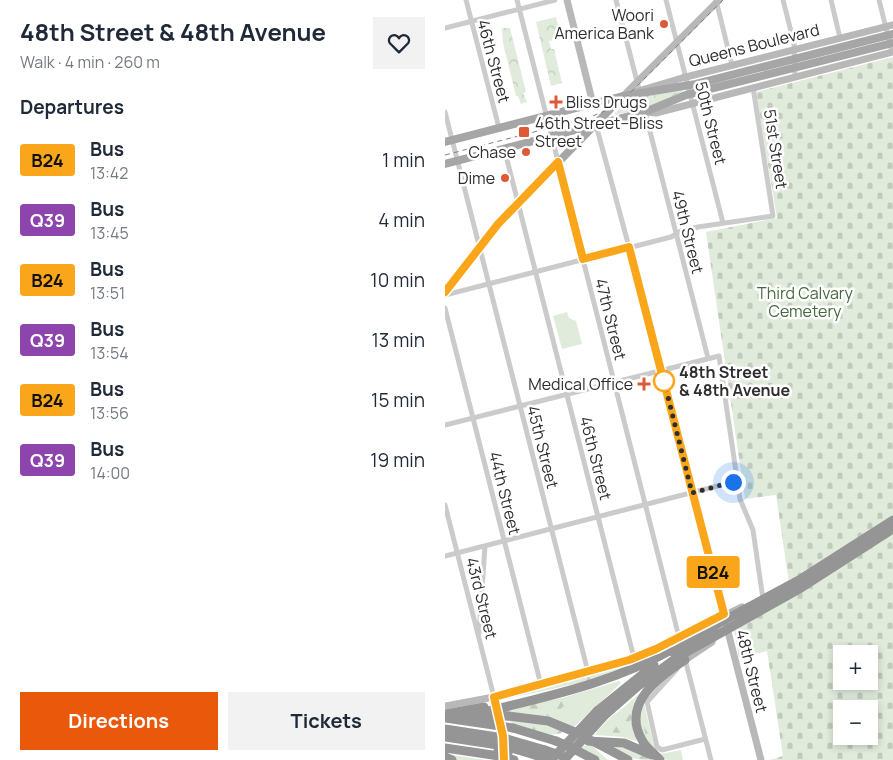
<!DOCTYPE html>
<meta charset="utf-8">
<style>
:root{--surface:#fff;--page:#f2f2f3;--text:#1f2937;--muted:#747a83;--accent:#ea580c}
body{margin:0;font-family:Manrope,sans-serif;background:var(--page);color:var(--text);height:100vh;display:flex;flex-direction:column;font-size:19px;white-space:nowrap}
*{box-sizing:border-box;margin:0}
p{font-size:16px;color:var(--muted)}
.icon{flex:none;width:28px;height:28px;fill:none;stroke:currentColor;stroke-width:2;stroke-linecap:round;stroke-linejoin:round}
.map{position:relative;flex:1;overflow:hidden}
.details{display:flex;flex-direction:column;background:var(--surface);width:445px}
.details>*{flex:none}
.badge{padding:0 10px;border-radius:4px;font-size:18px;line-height:32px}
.tools{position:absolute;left:388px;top:645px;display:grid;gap:10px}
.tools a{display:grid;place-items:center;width:45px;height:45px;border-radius:0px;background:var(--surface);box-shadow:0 2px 8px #0003;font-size:25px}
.you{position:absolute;width:25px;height:25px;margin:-12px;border:4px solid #fff;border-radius:50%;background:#1a73e8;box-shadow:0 0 0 8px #1a73e833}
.map>.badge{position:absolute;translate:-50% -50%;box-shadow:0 0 0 2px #fff}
h2{padding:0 20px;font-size:19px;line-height:45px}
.round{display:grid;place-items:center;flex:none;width:52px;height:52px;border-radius:0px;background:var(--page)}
.overview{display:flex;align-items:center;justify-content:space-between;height:85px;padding:0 20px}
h1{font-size:24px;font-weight:700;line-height:38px}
.action{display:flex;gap:10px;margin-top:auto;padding:10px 20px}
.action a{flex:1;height:58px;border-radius:0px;background:var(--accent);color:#fff;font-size:20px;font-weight:700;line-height:58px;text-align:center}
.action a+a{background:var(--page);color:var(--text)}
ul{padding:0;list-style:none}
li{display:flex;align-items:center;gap:15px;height:60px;padding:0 20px}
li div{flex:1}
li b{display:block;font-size:19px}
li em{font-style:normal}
li .badge{min-width:55px;font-weight:700;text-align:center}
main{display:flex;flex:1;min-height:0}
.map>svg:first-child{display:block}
.green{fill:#e0ebdc}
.forest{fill:url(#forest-firs)}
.cemetery{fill:url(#cemetery-stones);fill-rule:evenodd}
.park{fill:url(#park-crowns)}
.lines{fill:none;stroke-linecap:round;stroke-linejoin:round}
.street{stroke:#cbcbcb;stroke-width:5}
.secondary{stroke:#b8b8b8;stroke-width:7}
.primary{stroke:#a6a6a6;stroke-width:8}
.highway{stroke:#959595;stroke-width:9}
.rail{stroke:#838383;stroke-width:1;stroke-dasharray:5 4;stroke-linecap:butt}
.highway-bridge{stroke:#959595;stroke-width:9}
.line-casing{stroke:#fff;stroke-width:11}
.line{stroke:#faa61a;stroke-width:8}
.walk{stroke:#2e2e2e;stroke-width:5;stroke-dasharray:0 9}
.poi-dot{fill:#de5a37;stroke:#fff;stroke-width:2}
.stop-dot{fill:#fff;stroke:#faa61a;stroke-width:2.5}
.labels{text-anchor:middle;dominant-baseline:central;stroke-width:5;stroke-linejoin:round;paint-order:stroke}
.poi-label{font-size:16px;fill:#2e2e2e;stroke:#fff;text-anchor:end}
.street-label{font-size:16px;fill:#2e2e2e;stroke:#fff}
.park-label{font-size:16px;fill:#45683d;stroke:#fff}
.stop-label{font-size:16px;font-weight:bold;fill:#2e2e2e;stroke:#fff;text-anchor:start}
</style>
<main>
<section class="details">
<div class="overview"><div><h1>48th Street &amp; 48th Avenue</h1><p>Walk · 4 min · 260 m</p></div><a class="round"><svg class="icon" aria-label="heart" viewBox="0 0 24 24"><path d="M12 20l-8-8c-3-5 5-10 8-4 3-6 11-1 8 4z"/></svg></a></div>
<h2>Departures</h2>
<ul>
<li><span class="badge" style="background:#faa61a;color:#111">B24</span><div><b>Bus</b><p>13:42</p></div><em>1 min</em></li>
<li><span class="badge" style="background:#8e44ad;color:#fff">Q39</span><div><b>Bus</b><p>13:45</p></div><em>4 min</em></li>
<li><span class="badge" style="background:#faa61a;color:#111">B24</span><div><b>Bus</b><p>13:51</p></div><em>10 min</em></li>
<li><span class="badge" style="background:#8e44ad;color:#fff">Q39</span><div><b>Bus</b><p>13:54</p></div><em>13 min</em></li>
<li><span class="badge" style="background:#faa61a;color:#111">B24</span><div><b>Bus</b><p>13:56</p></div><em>15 min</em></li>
<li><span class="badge" style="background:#8e44ad;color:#fff">Q39</span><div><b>Bus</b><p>14:00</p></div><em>19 min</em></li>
</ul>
<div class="action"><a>Directions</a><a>Tickets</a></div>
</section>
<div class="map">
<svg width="448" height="760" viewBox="0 0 448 760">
<defs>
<pattern id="forest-firs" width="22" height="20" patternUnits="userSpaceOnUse" patternTransform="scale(1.25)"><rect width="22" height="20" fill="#e0ebdc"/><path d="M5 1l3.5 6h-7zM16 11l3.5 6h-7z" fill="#c0cabd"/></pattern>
<pattern id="cemetery-stones" width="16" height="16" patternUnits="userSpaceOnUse" patternTransform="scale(1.25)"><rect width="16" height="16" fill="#e0ebdc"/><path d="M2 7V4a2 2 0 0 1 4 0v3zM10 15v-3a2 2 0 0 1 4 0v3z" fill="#c0cabd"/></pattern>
<pattern id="park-crowns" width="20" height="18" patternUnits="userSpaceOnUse" patternTransform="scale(1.25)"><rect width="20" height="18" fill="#e0ebdc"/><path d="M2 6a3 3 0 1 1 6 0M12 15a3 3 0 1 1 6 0" fill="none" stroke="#c0cabd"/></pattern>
</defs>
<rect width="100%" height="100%" fill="#fff"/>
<!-- green -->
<path class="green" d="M 122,312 L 124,318 L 131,321 L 137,344 L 117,349 L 108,316 Z
M 230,644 C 177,675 119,687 60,699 L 184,663 Z
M 225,675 L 201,699 L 199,704 L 210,750 L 215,754 L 236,750 L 238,760 C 234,760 227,760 223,760 C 201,755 190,721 197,702 C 202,692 216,682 225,675 Z
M 174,681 L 176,683 L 129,727 L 55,713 L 54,710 L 114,699 Z
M 200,688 L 191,707 L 193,738 L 191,741 L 178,737 L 149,735 Z
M 146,745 L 163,760 L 153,760 L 127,747 Z
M 0,754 L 41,760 L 11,760 Z"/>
<!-- forest -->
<path class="forest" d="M 171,668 L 173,670 L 170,673 L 135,683 L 103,688 Z
M 118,698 L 123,702 L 107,717 L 74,710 L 75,706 Z
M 186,702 L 190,702 L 191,706 L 180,733 L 151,732 L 165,718 Z
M 198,711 L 206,743 L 201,737 L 196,714 Z
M 65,718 L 97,724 L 118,732 C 105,740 78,728 65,722 Z
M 169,745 L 193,752 L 206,760 C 191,760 179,758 168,747 Z"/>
<!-- cemetery -->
<path class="cemetery" d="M 448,57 L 448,516 L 344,583 L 331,495 L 300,499 L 261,232 L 332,218 L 311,92 Z
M 448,532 L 448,760 L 325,760 L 338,756 L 322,651 L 294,657 L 289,631 ZM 396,654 L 424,654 L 424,681 L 396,681 ZM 396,709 L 424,709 L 424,736 L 396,736 Z"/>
<!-- park -->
<path class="park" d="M 111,17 L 116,38 L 104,41 L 106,49 L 109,49 L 117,83 L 106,86 L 91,22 Z
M 57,28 L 65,28 L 81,92 L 78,93 L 82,102 L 76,104 L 73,96 L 71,96 L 58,43 Z
M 237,90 L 238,92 L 204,107 L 170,115 L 170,113 L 186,98 Z"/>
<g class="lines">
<!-- street -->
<path class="street" d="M 21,0 L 54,128
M 72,0 L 237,649
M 171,0 L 194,89
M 221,0 L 278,223
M 271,0 L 287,65
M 338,0 L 349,43 L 350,76
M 386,0 L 395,38
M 434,0 L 447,52
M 0,28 L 110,0
M 0,112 L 143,672
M 200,112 L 263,358
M 151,125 L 184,247
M 59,148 L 189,658
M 0,295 L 226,237 L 236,231 L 253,227 L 328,216 L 308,87
M 0,308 L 96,685
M 0,425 L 274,356 L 295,499 L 308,530 L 318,599
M 0,505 L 49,697
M 0,556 L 292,481
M 34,633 L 40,546
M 240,659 L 266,760
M 232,669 L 202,702 L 212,747 L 217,750 L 260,739"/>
<!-- secondary -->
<path class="secondary" d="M 122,0 L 148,104
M 182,92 L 274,0
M 183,94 L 237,78 L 448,25
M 200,112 L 211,113 L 448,52
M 184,247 L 316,760
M 240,660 L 267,642
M 0,706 L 49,697 L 168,665 L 202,653 L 297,607"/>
<!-- primary -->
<path class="primary" d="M 0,142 L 178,96 L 251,84 L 448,34
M 0,164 L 200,112 L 241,95 L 448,43
M 0,292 L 53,224 L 178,96"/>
<!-- highway -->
<path class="highway" d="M 49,697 L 58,737 L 59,760
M 64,706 C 121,692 174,679 226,650
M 152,711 L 209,665
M 0,714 L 39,707
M 161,714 L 192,687 L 231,658
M 20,716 L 38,717
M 63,716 L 103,721 L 137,735
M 68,728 L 111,741
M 0,729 L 52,737
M 0,737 L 53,745
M 62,739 L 100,750
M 143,741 L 179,743 L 207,755
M 63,747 L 90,755
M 125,747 L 150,760
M 0,748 L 54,756
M 161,748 L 183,760
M 0,757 L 7,760
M 63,758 L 69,760
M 215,760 C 209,753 201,748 197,740 C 176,703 214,677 240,660"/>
<!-- rail -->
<path class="rail" d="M 0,155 L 143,118 L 162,110 L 180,98 L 278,0"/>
<!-- highway-bridge -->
<path class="highway-bridge" d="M 228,652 L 276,622 L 354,580 L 448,520
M 231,658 L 356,588 L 448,529
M 39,712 L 64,706
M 38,717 L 63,716
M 0,718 L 68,728
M 52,737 L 62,739
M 143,739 L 161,748
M 111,741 L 125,747
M 100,750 L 117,756
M 53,751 L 63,753
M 90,755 L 105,760
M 106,760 L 152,711
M 119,760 L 161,714"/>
</g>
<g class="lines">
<!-- line casing -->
<g class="line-casing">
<path id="line" d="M 0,292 L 53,224 L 113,162 L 138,259 L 184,247 L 279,614 L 211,649 L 184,660 L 49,697 L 58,736 L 59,760"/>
</g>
<!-- line -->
<use href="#line" class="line"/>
<!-- walk -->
<path class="walk" d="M 219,381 L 247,493 L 288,482"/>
</g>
<!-- markers -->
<g class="poi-dot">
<circle cx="219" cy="24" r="5"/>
<path d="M108.5 94.5h5v5h5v5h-5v5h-5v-5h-5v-5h5z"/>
<rect x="73" y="126" width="12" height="12" rx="2.5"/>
<circle cx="81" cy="152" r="5"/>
<circle cx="60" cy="178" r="5"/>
<path d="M196.5 376.5h5v5h5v5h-5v5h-5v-5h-5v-5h5z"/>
</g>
<circle class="stop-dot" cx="219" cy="381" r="10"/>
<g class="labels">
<!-- poi labels -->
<g class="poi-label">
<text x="209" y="15">Woori<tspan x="209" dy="18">America Bank</tspan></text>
<text x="121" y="102" text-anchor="start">Bliss Drugs</text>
<text x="90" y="123" text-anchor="start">46th Street–Bliss<tspan x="90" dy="18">Street</tspan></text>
<text x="71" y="152">Chase</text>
<text x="50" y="178">Dime</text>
<text x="188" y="384">Medical Office</text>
</g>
<!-- street labels -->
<g class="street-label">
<text transform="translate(309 45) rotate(-14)">Queens Boulevard</text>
<text transform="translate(49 61) rotate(75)">46th Street</text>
<text transform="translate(266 123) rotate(76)">50th Street</text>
<text transform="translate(331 149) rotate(81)">51st Street</text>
<text transform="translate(243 232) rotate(76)">49th Street</text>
<text transform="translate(166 319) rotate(76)">47th Street</text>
<text transform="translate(98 447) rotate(76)">45th Street</text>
<text transform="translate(151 458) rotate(76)">46th Street</text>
<text transform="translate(60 493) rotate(76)">44th Street</text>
<text transform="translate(37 598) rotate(76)">43rd Street</text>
<text transform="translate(307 671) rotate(76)">48th Street</text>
</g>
<!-- park labels -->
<g class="park-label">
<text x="360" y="293">Third Calvary<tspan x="360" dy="18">Cemetery</tspan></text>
</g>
<!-- stop labels -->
<g class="stop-label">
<text x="234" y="372">48th Street<tspan x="234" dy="18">&amp; 48th Avenue</tspan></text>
</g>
</g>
</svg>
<div class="tools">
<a>+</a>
<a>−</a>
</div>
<div class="you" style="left:288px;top:482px"></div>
<b class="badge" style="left:268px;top:572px;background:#faa61a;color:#111">B24</b>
</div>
</main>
